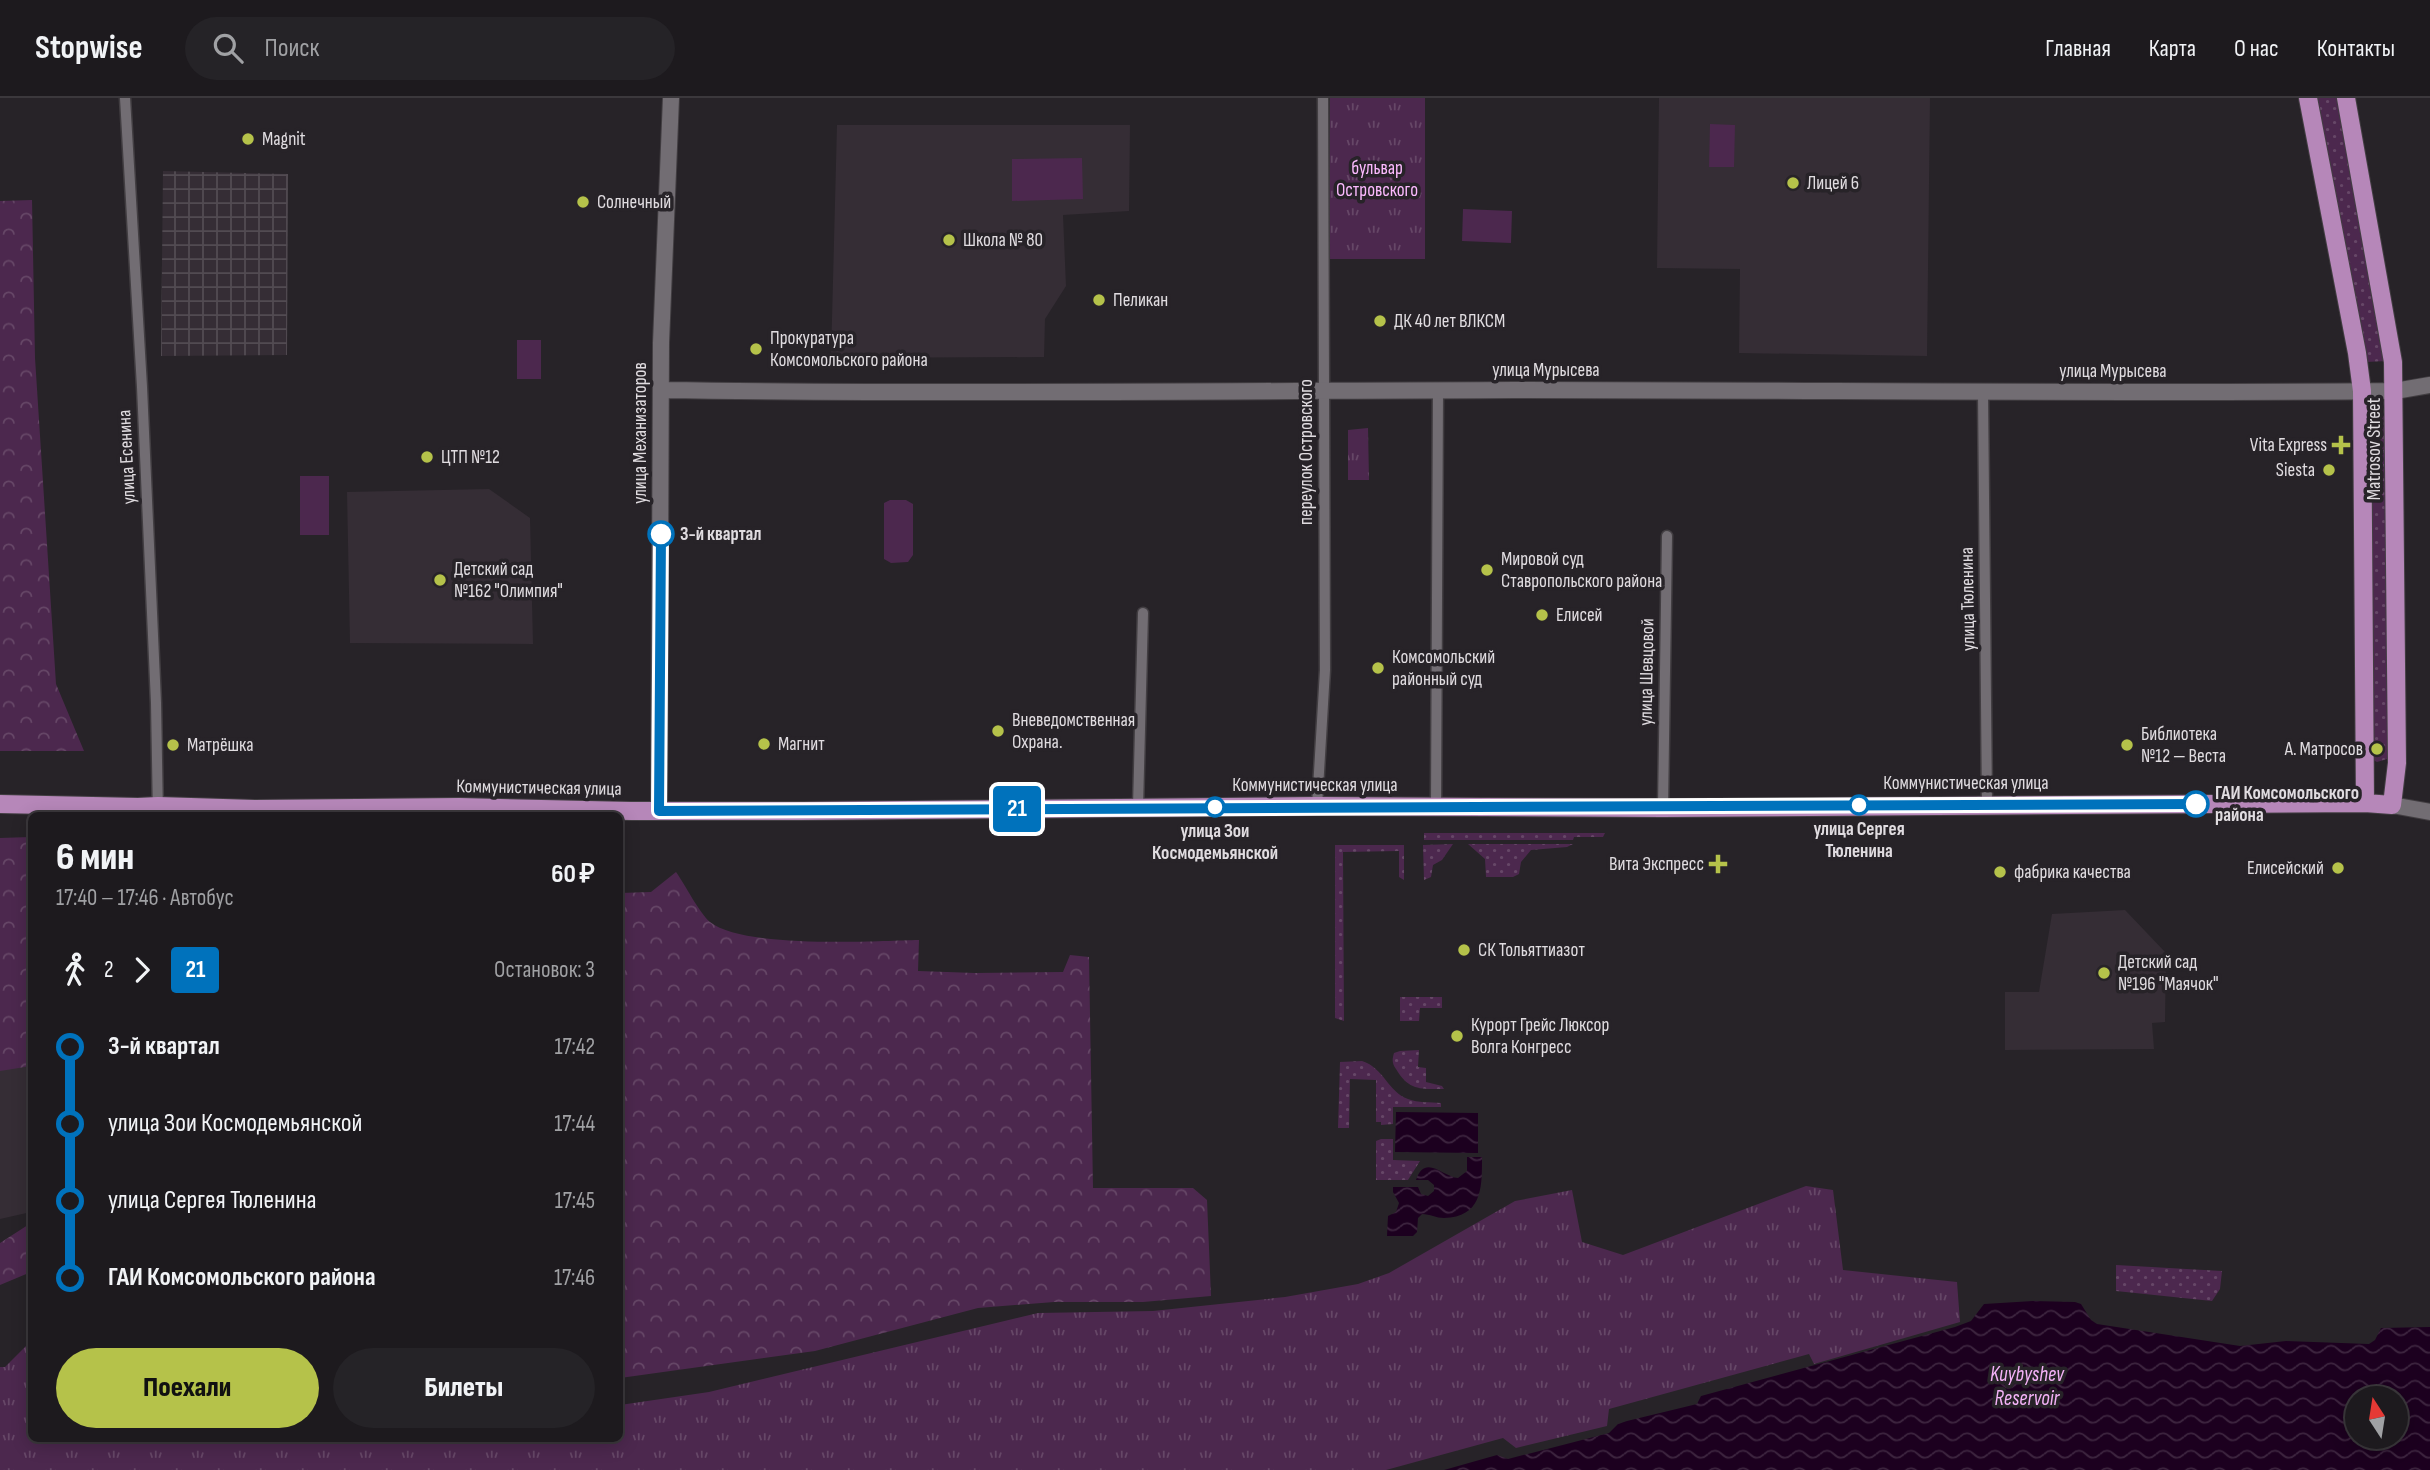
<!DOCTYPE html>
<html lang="ru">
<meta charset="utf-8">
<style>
:root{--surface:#1d1a1e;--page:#252327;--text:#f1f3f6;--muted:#a0a1a4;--line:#3b383c;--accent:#b5c24a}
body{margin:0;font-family:"Sofia Sans Condensed",sans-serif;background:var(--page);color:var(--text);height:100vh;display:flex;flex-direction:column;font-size:26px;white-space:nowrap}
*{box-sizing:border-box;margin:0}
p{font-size:23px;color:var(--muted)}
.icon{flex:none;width:38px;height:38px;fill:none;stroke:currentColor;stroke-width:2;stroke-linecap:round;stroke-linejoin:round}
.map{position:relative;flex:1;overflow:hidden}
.details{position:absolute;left:28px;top:714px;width:595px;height:630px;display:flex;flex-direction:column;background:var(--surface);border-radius:10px;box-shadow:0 4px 18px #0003,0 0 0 2px var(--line)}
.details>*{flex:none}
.badge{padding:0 14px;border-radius:5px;font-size:24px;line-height:46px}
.needle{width:46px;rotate:348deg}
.tools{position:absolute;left:2345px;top:1288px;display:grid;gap:14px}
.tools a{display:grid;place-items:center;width:63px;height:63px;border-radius:50%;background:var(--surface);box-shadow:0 4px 18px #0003,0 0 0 2px var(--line);font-size:35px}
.map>.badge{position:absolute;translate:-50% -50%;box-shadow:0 0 0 4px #fff}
.legs{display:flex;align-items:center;gap:10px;height:77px;padding:0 28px;font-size:23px}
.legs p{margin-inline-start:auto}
.overview{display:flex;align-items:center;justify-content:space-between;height:119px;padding:0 28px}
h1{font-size:38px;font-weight:800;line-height:52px}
.action{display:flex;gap:14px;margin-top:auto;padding:14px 28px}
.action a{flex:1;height:80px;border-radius:42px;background:var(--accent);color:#111;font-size:28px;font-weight:800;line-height:80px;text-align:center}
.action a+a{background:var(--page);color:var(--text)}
ul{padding:0 28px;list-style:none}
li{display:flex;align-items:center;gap:24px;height:77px;font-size:26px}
li i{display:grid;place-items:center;width:10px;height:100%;margin:0 9px;background:currentColor}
li i::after{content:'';width:18px;height:18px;margin:-9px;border:5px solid;border-radius:50%;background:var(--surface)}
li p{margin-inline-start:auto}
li:first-child i{background:linear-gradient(#0000 50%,currentColor 0)}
li:last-child i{background:linear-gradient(currentColor 50%,#0000 0)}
header{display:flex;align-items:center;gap:42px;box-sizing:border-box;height:98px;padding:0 35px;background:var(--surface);border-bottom:2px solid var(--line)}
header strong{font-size:33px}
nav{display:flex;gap:38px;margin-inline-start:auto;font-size:24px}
.search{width:490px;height:63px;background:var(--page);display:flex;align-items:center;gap:18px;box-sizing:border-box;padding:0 24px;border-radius:38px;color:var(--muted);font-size:26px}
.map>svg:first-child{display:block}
.built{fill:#352d35}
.industrial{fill:url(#industrial-grid)}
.grass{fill:url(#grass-dots)}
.forest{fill:url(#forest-crowns)}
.park{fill:url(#park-tufts)}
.garden{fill:#4c284e}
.water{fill:url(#water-waves);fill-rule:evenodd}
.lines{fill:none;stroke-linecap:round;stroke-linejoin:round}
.street-casing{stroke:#423e42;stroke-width:13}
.secondary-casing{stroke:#423e42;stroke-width:18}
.primary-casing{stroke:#423e42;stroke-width:20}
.street{stroke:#726d73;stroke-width:10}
.secondary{stroke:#726d73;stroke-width:16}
.primary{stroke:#b687b9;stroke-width:18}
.line-1-casing{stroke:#fff;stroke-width:16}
.line-1{stroke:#0072bc;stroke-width:10}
.poi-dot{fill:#b5c24a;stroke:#272328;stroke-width:2.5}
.stop-1-dot{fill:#fff;stroke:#0072bc;stroke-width:3.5}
.labels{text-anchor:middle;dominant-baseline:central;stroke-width:7;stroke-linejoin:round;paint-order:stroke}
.poi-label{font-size:19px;fill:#e0dce0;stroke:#272328;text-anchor:start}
.park-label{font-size:19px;fill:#fcbaff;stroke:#272328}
.street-label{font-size:19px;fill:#e0dce0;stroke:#272328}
.stop-label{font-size:19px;font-weight:bold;fill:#e0dce0;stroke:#272328;text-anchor:start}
.water-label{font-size:21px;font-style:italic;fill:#f4b2f7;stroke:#272328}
</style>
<header>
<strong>Stopwise</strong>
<div class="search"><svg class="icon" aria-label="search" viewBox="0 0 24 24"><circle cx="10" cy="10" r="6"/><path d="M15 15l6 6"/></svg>Поиск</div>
<nav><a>Главная</a><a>Карта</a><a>О нас</a><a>Контакты</a></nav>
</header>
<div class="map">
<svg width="2430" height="1372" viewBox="0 0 2430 1372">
<defs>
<pattern id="industrial-grid" width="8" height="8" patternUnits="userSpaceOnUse" patternTransform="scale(1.75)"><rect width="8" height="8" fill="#352d35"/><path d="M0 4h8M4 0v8" fill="none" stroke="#524b52"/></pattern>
<pattern id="grass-dots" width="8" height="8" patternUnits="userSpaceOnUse" patternTransform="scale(1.75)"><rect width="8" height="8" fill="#4c284e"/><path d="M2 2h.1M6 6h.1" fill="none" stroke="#664767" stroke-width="1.8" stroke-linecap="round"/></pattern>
<pattern id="forest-crowns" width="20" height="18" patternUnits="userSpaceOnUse" patternTransform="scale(1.75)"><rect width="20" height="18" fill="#4c284e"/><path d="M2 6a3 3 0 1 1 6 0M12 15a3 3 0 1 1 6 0" fill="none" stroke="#664767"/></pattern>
<pattern id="park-tufts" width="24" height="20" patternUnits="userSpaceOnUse" patternTransform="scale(1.75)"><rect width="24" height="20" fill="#4c284e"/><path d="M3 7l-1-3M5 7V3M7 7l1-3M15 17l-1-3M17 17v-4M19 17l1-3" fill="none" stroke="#664767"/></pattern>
<pattern id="water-waves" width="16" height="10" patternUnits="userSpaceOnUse" patternTransform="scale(1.75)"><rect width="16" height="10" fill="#1c001f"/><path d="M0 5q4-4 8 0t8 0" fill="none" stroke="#3d253f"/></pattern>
</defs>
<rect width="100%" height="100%" fill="#272328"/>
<!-- built -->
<path class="built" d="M 1659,0 L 1930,0 L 1927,258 L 1739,255 L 1740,171 L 1657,170 Z
M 837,27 L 1130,27 L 1129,113 L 1063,117 L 1066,188 L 1045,221 L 1044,259 L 831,260 Z
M 489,391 L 530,420 L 533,546 L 350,545 L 347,394 Z
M 2125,812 L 2166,855 L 2165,924 L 2152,925 L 2154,951 L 2005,952 L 2005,894 L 2039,894 L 2052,816 Z
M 31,958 L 31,1114 L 0,1121 L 0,966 Z"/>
<!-- industrial -->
<path class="industrial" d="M 163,73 L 288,76 L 287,257 L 161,258 Z"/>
<!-- grass -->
<path class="grass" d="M 2315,0 L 2338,0 L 2388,263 L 2365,264 Z
M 2389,316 L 2389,657 L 2387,661 L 2377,664 L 2373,662 L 2368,323 Z
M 1424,735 L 1605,735 L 1603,739 L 1574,739 L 1573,742 L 1424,742 Z
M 1453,746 L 1442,762 L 1433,767 L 1431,779 L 1424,782 L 1423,747 Z
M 1468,746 L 1573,746 L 1567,749 L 1531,752 L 1521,764 L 1519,776 L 1513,779 L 1486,779 L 1485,761 Z
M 1335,747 L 1404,747 L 1404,782 L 1399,779 L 1399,753 L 1343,754 L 1344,923 L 1335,920 Z
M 1400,899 L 1442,899 L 1442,910 L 1420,910 L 1419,923 L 1400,923 Z
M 1419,952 L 1418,969 L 1426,970 L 1426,984 L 1442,988 L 1444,991 C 1421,991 1409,993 1396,971 C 1392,965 1392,962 1394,955 L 1400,953 Z
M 1362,963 C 1384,970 1388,994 1408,1001 C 1418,1005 1430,1004 1441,1005 L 1441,1009 L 1393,1009 L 1393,1026 L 1381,1027 L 1381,1024 L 1376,1024 L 1376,982 L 1350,981 L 1349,1030 L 1338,1030 L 1340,964 Z
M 1381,1041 L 1393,1041 L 1393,1062 L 1420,1063 L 1408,1082 L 1376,1082 L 1376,1043 Z
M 2116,1167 L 2222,1173 L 2220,1191 L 2212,1203 L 2116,1193 Z"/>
<!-- forest -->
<path class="forest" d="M 32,102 L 35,260 L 56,586 L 84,653 L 0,653 L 0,103 Z
M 31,739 L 31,968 L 0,973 L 0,740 Z
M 676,774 C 684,785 700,816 710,824 C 744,851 873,843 919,842 L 918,873 L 975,875 L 1063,874 L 1070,857 L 1089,859 L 1093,1090 L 1193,1090 L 1207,1102 L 1211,1198 L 1143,1204 L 1054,1204 L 978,1210 L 815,1253 L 620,1280 L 620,795 L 651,794 Z
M 31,1125 L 31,1174 L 0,1187 L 0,1145 Z"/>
<!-- park -->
<path class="park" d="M 1330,0 L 1425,0 L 1425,161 L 1329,161 Z
M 1368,330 L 1369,382 L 1348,382 L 1348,332 Z
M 1806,1088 L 1833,1092 L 1843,1172 L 1957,1184 L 1960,1224 L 1814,1266 L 1809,1256 L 1609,1311 L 1607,1328 L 1516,1350 L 1503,1340 L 1386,1372 L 0,1372 L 0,1269 L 5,1269 L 31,1243 L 32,1340 L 620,1340 L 620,1307 L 709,1294 L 1038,1215 L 1153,1213 L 1285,1199 L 1358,1186 L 1389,1175 L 1515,1103 L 1572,1092 L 1582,1144 L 1623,1157 Z"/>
<!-- garden -->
<path class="garden" d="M 1710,26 L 1735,27 L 1734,69 L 1709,69 Z
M 1082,60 L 1083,101 L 1012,103 L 1012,61 Z
M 1463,111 L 1512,113 L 1511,145 L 1462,143 Z
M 517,242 L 541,242 L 541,281 L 517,281 Z
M 300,378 L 329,378 L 329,437 L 300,437 Z
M 890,402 L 906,402 L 913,406 L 913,457 L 908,464 L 891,465 L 884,461 L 884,405 Z"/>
<!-- water -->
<path class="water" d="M 1396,1014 L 1478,1015 L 1478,1055 L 1395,1054 Z
M 1467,1059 L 1482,1059 C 1482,1088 1483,1119 1444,1120 C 1436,1120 1430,1116 1422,1116 L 1418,1120 L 1417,1134 L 1413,1138 L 1387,1138 L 1388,1118 L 1396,1114 L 1399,1105 L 1393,1094 L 1393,1089 L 1418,1089 L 1421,1096 L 1428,1098 L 1434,1093 L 1434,1087 L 1428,1082 L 1416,1082 C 1425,1055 1443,1079 1458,1080 L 1467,1073 Z
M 2033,1203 L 2075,1204 L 2081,1206 L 2091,1222 L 2097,1226 L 2240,1248 L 2286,1243 L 2369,1246 L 2375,1242 L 2381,1230 L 2430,1229 L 2430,1372 L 1444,1372 L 1497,1357 L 1508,1361 L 1609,1335 L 1618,1326 L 1627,1323 L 1697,1306 L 1701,1298 L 1955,1229 L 1971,1223 L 1984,1206 ZM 2396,1300 L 2396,1339 L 2357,1339 L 2357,1300 Z"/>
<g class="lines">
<!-- street casing -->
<g class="street-casing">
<path id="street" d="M 125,0 L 142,289 L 156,605 L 158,718
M 1983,295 L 1987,706
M 1317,708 L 1325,572 L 1323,0
M 1436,708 L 1438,293
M 1138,709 L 1143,515
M 1663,710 L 1667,438"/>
</g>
<!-- secondary casing -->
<g class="secondary-casing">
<path id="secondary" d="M 661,292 C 945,296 1230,293 1515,292 C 1808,292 2101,296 2395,293 L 2430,287
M 2392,707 L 2430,714
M 659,713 L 661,245 L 671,0"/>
</g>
<!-- primary casing -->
<g class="primary-casing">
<path id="primary" d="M 2308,0 L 2357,255 L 2362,293 L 2365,705
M 0,706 L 138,709 L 158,708 L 255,711 L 459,709 L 631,713 L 802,713 L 1317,708 L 1663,710 L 2365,705 L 2392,707 L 2397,665 L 2393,264 L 2346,0"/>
</g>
<!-- street -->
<use href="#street" class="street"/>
<!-- secondary -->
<use href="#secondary" class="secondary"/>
<!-- primary -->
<use href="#primary" class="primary"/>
</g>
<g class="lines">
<!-- line-1 casing -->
<g class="line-1-casing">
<path id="line-1" d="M 661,436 L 659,713 C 1171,709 1684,709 2196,706"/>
</g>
<!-- line-1 -->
<use href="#line-1" class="line-1"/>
</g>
<!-- markers -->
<g class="poi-dot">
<circle cx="248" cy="41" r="7"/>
<circle cx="1793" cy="85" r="7"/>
<circle cx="583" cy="104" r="7"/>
<circle cx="949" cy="142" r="7"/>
<circle cx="1099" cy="202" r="7"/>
<circle cx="1380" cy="223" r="7"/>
<circle cx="756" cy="251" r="7"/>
<path d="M2337.5 336.5h7v7h7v7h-7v7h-7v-7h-7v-7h7z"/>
<circle cx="427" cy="359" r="7"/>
<circle cx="2329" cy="372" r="7"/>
<circle cx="1487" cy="472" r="7"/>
<circle cx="440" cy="482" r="7"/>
<circle cx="1542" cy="517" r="7"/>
<circle cx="1378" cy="570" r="7"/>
<circle cx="998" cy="633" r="7"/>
<circle cx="764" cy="646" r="7"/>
<circle cx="173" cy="647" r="7"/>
<circle cx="2127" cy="647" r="7"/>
<circle cx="2377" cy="651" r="7"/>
<path d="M1714.5 755.5h7v7h7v7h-7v7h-7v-7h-7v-7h7z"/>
<circle cx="2338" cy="770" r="7"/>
<circle cx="2000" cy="774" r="7"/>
<circle cx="1464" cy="852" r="7"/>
<circle cx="2104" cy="875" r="7"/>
<circle cx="1457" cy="938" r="7"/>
</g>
<g class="stop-1-dot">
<circle cx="661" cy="436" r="12"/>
<circle cx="2196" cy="706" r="12"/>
<circle cx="1859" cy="707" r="9"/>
<circle cx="1215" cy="709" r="9"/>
</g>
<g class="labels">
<!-- poi labels -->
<g class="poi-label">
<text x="262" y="41">Magnit</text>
<text x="1807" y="85">Лицей 6</text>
<text x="597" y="104">Солнечный</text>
<text x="963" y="142">Школа № 80</text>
<text x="1113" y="202">Пеликан</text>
<text x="1394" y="223">ДК 40 лет ВЛКСМ</text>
<text x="770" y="240">Прокуратура<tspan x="770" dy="22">Комсомольского района</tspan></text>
<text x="2327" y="347" text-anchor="end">Vita Express</text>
<text x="441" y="359">ЦТП №12</text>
<text x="2315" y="372" text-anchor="end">Siesta</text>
<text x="1501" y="461">Мировой суд<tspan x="1501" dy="22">Ставропольского района</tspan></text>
<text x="454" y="471">Детский сад<tspan x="454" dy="22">№162 "Олимпия"</tspan></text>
<text x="1556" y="517">Елисей</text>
<text x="1392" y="559">Комсомольский<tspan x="1392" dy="22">районный суд</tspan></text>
<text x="1012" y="622">Вневедомственная<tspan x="1012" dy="22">Охрана.</tspan></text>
<text x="2141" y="636">Библиотека<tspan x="2141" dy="22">№12 — Веста</tspan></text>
<text x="778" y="646">Магнит</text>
<text x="187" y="647">Матрёшка</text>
<text x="2363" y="651" text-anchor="end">А. Матросов</text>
<text x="1704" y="766" text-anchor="end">Вита Экспресс</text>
<text x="2324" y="770" text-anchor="end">Елисейский</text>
<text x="2014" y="774">фабрика качества</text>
<text x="1478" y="852">СК Тольяттиазот</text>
<text x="2118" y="864">Детский сад<tspan x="2118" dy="22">№196 "Маячок"</tspan></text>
<text x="1471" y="927">Курорт Грейс Люксор<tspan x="1471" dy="22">Волга Конгресс</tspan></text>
</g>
<!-- park labels -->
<g class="park-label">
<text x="1377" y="70">бульвар<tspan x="1377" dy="22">Островского</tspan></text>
</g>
<!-- street labels -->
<g class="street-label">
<text x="1546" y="272">улица Мурысева</text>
<text x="2113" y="273">улица Мурысева</text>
<text transform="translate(640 335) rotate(-90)">улица Механизаторов</text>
<text transform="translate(2374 351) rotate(-90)">Matrosov Street</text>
<text transform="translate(1306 354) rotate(-90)">переулок Островского</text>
<text transform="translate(127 359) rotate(-93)">улица Есенина</text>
<text transform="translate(1968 501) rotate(-91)">улица Тюленина</text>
<text transform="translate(1647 574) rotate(-89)">улица Шевцовой</text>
<text x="1966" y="685">Коммунистическая улица</text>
<text x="1315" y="687">Коммунистическая улица</text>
<text transform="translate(539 690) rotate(1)">Коммунистическая улица</text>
</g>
<!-- stop labels -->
<g class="stop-label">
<text x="680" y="436">3-й квартал</text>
<text x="2215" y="695">ГАИ Комсомольского<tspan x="2215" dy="22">района</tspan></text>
<text x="1859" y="731" text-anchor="middle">улица Сергея<tspan x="1859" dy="22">Тюленина</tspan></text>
<text x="1215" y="733" text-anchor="middle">улица Зои<tspan x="1215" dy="22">Космодемьянской</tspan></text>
</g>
<!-- water labels -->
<g class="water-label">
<text x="2027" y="1276">Kuybyshev<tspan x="2027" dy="24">Reservoir</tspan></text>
</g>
</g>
</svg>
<div class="tools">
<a><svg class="needle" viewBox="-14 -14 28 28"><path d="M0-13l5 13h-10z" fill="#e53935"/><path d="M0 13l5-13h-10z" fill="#a0a1a4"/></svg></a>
</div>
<b class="badge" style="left:1017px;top:711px;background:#0072bc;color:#fff">21</b>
<section class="details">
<div class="overview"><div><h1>6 мин</h1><p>17:40 – 17:46 · Автобус</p></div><b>60 ₽</b></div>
<div class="legs"><svg class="icon" aria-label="walk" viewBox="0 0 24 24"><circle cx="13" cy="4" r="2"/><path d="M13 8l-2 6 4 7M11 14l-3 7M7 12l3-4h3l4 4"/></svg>2<svg class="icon" aria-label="forward" viewBox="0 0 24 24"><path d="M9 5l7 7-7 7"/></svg><b class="badge" style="background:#0072bc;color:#fff">21</b><p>Остановок: 3</p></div>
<ul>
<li><i style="color:#0072bc"></i><b>3-й квартал</b><p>17:42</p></li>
<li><i style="color:#0072bc"></i><span>улица Зои Космодемьянской</span><p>17:44</p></li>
<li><i style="color:#0072bc"></i><span>улица Сергея Тюленина</span><p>17:45</p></li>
<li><i style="color:#0072bc"></i><b>ГАИ Комсомольского района</b><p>17:46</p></li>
</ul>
<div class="action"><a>Поехали</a><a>Билеты</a></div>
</section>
</div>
